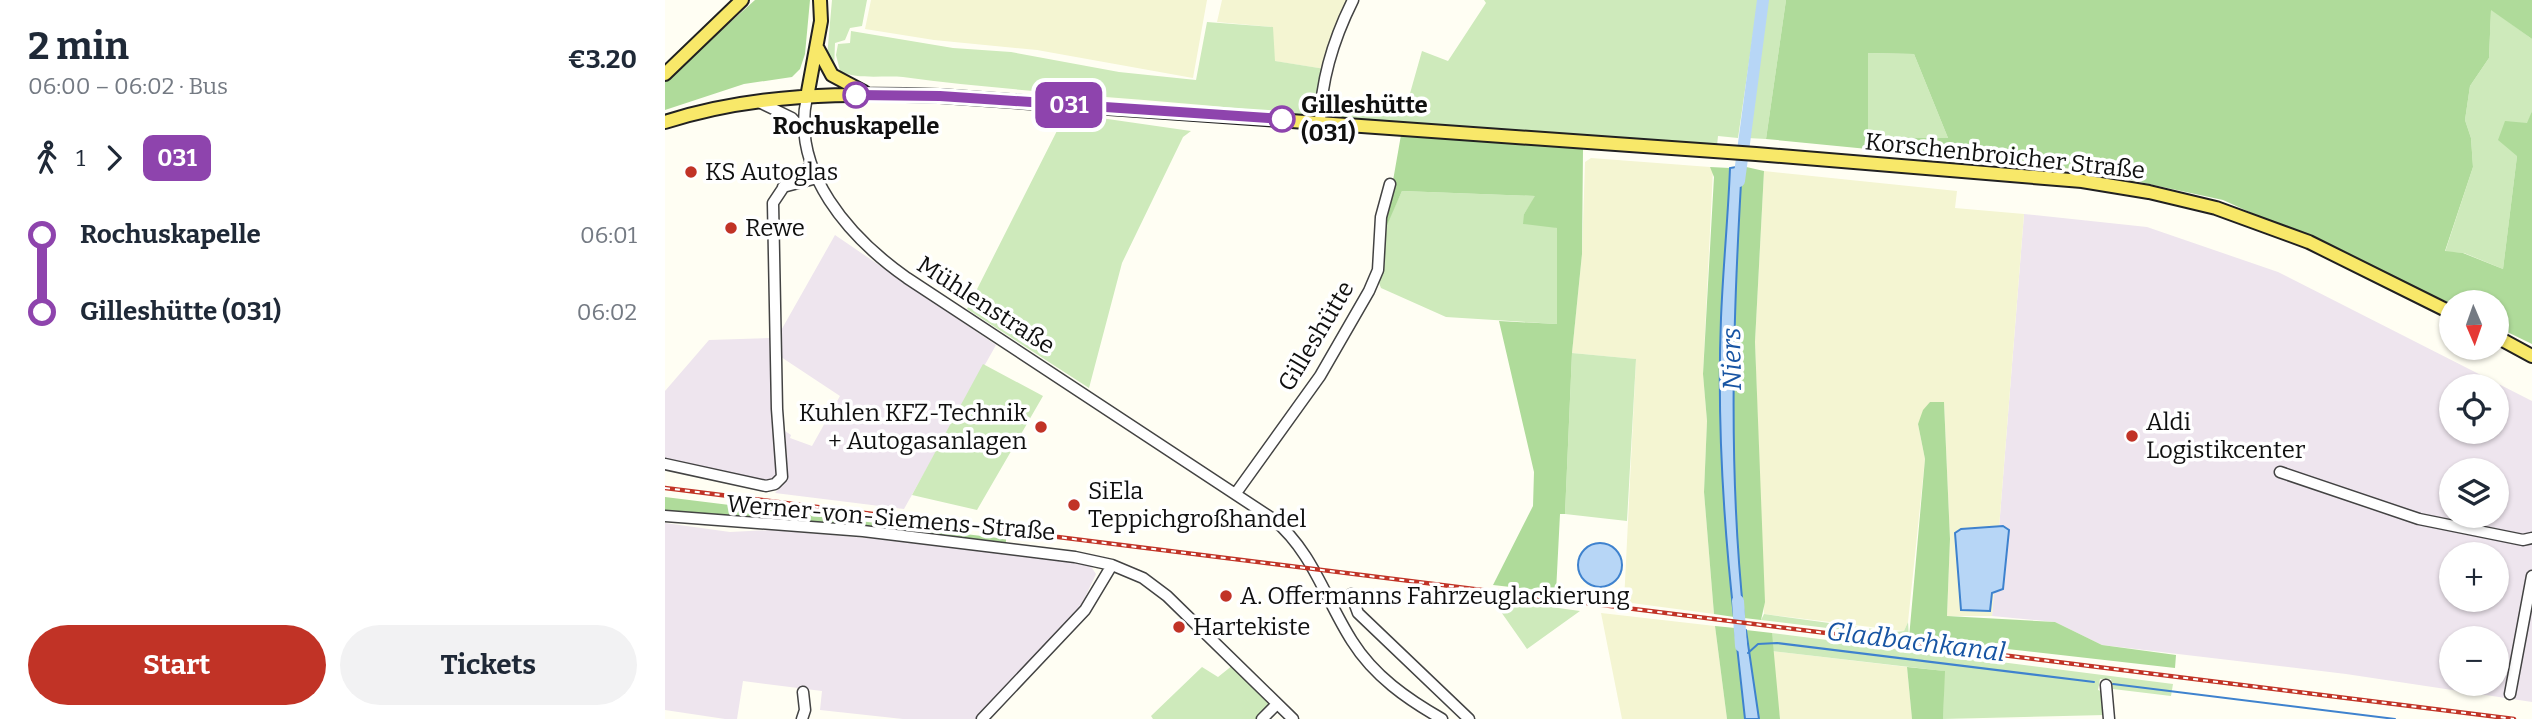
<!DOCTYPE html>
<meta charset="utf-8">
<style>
:root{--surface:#fff;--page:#f2f2f3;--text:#1f2937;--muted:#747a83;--accent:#c13326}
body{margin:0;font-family:Bitter,serif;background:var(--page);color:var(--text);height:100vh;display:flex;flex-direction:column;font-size:26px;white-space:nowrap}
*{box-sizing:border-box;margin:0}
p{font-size:23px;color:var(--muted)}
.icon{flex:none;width:38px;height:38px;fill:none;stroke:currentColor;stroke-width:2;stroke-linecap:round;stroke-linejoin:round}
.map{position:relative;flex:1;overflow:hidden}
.drawer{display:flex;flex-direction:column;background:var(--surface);width:665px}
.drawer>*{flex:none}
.badge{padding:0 14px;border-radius:10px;font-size:24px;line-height:46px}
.needle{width:46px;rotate:178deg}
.buttons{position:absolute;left:1774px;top:290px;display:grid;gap:14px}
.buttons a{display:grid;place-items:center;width:70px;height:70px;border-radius:50%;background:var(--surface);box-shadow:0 2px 5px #0004;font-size:35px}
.map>.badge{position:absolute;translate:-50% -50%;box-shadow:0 0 0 4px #fff}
.legs{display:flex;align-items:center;gap:10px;height:77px;padding:0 28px;font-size:23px}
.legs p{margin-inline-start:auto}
.overview{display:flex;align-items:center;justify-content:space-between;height:119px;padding:0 28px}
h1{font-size:38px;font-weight:700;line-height:52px}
.button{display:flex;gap:14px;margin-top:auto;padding:14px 28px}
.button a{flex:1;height:80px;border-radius:42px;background:var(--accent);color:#fff;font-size:28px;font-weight:700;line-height:80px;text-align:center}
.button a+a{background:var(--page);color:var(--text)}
ul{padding:0 28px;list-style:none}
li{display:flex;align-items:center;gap:24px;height:77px;font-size:26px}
li i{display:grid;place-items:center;width:10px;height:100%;margin:0 9px;background:currentColor}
li i::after{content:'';width:18px;height:18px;margin:-9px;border:5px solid;border-radius:50%;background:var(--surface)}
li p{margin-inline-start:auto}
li:first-child i{background:linear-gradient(#0000 50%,currentColor 0)}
li:last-child i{background:linear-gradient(currentColor 50%,#0000 0)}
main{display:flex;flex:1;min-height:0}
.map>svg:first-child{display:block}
.industrial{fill:#eee5ee;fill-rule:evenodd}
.farmland{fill:#f4f5d2}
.green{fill:#ceeabb}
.forest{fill:#afdb9a;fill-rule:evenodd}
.water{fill:#b7d6f6;stroke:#3e82ce;stroke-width:2}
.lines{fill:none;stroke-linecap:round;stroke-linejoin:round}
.stream{stroke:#3e82ce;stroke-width:2}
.river{stroke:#b7d6f6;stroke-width:12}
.minor-casing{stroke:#434343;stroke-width:13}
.major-casing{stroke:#212121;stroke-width:16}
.minor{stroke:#fff;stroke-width:10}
.major{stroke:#f8e869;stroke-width:12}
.rail-casing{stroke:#c13326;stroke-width:4.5}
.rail{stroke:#fff;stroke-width:2;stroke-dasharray:5;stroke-linecap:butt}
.line-1-casing{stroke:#fff;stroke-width:16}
.line-1{stroke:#8e44ad;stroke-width:10}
.stop-1-dot{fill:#fff;stroke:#8e44ad;stroke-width:3.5}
.poi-dot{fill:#c13326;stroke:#fff;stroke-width:2.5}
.labels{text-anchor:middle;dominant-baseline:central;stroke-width:7;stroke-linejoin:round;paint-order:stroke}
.stop-label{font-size:24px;font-weight:bold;fill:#101010;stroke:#fff;text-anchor:start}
.street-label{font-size:24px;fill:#101010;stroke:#fff}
.poi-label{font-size:24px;fill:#101010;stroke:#fff;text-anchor:start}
.water-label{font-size:26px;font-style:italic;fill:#1754a3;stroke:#fff}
</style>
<main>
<section class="drawer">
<div class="overview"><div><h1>2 min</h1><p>06:00 – 06:02 · Bus</p></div><b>€3.20</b></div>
<div class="legs"><svg class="icon" aria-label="walk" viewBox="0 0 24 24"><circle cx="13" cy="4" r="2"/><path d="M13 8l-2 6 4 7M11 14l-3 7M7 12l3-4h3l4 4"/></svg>1<svg class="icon" aria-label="forward" viewBox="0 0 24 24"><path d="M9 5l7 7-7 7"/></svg><b class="badge" style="background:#8e44ad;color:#fff">031</b></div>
<ul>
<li><i style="color:#8e44ad"></i><b>Rochuskapelle</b><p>06:01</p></li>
<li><i style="color:#8e44ad"></i><b>Gilleshütte (031)</b><p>06:02</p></li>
</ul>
<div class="button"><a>Start</a><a>Tickets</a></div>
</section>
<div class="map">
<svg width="1867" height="719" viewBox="0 0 1867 719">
<rect width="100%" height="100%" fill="#fffef3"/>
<!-- industrial -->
<path class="industrial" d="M 1359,214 L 1482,227 L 1613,272 L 1867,401 L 1867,702 L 1681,674 L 1437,645 L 1390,622 L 1327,616 ZM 1787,387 L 1832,387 L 1832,432 L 1787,432 ZM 1787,471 L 1832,471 L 1832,516 L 1787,516 ZM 1787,555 L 1832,555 L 1832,600 L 1787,600 ZM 1787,639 L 1832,639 L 1832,684 L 1787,684 Z
M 170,235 L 331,345 L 239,509 L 110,493 L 123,479 L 120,431 L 126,435 L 125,438 L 147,446 L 175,396 L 116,357 L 114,334 Z
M 105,338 L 109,445 L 114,472 L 104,485 L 0,461 L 0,391 L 44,340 Z
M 0,523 L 65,532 L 106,530 L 202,538 L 406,561 L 425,565 L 431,574 L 408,623 L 312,719 L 238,719 L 155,710 L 157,691 L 78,681 L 72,719 L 60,719 L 0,710 Z"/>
<!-- farmland -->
<path class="farmland" d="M 206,0 L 542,0 L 528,78 L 372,50 L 269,40 L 200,29 Z
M 557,0 L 685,0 L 660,69 L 609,61 L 607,27 L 552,22 Z
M 926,158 L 1045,167 L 1048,170 L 1038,374 L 1042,421 L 1039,492 L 1049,614 L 959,602 L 971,359 L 907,353 L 917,254 L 920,162 Z
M 1099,171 L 1292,191 L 1290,208 L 1359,214 L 1327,616 L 1282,616 L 1285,539 L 1279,402 L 1265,402 L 1253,424 L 1260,459 L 1243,622 L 1239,631 L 1099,614 L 1090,342 Z
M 936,613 L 1050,626 L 1062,719 L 957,719 Z
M 1106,651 L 1242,667 L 1247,719 L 1115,719 Z"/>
<!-- green -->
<path class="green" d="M 167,0 L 202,0 L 197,26 L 185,28 L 180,40 L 170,43 L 169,71 L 162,57 Z
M 819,0 L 1093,0 L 1073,138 L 1053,136 L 1052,146 L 666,120 L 659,108 L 740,111 L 757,51 L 783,61 L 821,3 Z
M 1102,0 L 1121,0 L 1101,139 L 1082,138 Z
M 1826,9 L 1867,39 L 1867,111 L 1852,156 L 1838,269 L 1799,253 L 1780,252 L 1808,167 L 1806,138 L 1800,120 L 1805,86 L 1824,58 Z
M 542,22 L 608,27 L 610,61 L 660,69 L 652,97 L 653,113 L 643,116 C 508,99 373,95 238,77 C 219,75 192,80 175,71 L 171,55 L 173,44 L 185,43 L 186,31 L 288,48 L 346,52 L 454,72 L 531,80 Z
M 1203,53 L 1249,54 L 1283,138 L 1203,137 Z
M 401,113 L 526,131 L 518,137 L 457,263 L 424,388 L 302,309 Z
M 737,191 L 871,196 L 859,214 L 892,228 L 892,324 L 781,317 L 716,288 C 702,258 725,218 737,191 Z
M 907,353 L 971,359 L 962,521 L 900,514 Z
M 318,364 L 378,396 L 312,510 L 247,495 Z
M 827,599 L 915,611 L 862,649 Z
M 1099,614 L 1230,632 L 1239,631 L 1243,622 L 1244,638 L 1096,620 Z
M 1107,633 L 1508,684 L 1506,696 L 1448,689 L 1446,679 L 1435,679 L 1433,690 L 1436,691 L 1440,715 L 1278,719 L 1279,671 L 1106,651 Z
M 568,665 L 604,700 L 606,707 L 594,719 L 488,719 L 486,716 L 537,667 L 553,677 Z"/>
<!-- forest -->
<path class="forest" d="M 90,0 L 145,0 L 140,54 L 135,69 L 127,77 L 79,84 L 0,110 L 0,81 Z
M 1121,0 L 1867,0 L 1867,39 L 1826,10 L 1824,58 L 1805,86 L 1800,120 L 1806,138 L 1808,167 L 1780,251 L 1798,253 L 1838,269 L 1852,156 L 1833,140 L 1840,121 L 1862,123 L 1867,111 L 1867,344 L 1832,327 L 1832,303 L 1787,304 L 1558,200 L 1419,170 L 1101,139 ZM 1203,53 L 1249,54 L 1283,138 L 1203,137 Z
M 736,135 L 918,149 L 917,254 L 907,353 L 900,514 L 895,514 L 891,592 L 828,585 L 868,506 L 869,472 L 834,321 L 892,324 L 892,228 L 858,224 L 859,214 L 870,196 L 737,191 L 719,232 Z
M 1077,166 L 1099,171 L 1090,342 L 1100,602 L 1096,620 L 1079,618 C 1063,468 1068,317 1077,166 Z
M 1045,167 L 1065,168 C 1056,321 1052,464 1069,617 L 1049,614 L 1039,492 L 1042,421 L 1038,374 L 1049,177 Z
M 1265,402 L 1279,402 L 1285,539 L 1282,616 L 1390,622 L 1437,645 L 1511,655 L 1510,668 L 1244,638 L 1260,459 L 1253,424 L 1258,410 Z
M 0,497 L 341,539 L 341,545 L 132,521 L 69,519 L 0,512 Z
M 1050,626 L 1070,628 L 1080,719 L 1062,719 Z
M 1081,630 L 1107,633 L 1115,719 L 1094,719 Z
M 1242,667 L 1280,671 L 1278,719 L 1247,719 Z"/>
<!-- water -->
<path class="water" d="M 1077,166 C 1068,317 1063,468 1079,618 L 1069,617 C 1058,518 1052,418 1056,318 C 1058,268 1063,218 1065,168 Z
M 1338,526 L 1344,530 L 1338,589 L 1327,593 L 1325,611 L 1296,610 L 1290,533 L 1296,529 Z
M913 565a22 22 0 1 1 44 0a22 22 0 1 1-44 0Z
M 1070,628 L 1081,630 L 1094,719 L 1080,719 Z"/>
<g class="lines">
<!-- stream -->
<path class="stream" d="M 1083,653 L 1093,644 L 1112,643 L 1429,682
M 1448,684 L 1730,719"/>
<!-- river -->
<path class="river" d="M 1074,181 L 1098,0
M 1073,601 L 1076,646"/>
<!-- minor casing -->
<g class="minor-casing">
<path id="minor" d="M 142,97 C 125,171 185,238 242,278 L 608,519 C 648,552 660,599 687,641 C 709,676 742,699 777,719
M 94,102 L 127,118 L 137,129
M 655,122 C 656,79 669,38 688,0
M 118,187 L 152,178
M 0,464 L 101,486 L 110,484 L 117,477 L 112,409 L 108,203 L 122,182 L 146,166
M 1615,472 L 1754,519 L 1858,540 L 1867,538
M 571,493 L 655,376 L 704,291 L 713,270 L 716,217 L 725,184
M 0,516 L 198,531 L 410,557 L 447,565 L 478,578 L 502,596 L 628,719
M 686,594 L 693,613 L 804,719
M 1441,685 L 1444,719
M 1845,694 L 1867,576
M 137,719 L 140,710 L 138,692
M 317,719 L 420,610 L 447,565
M 597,719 L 612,704"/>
</g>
<!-- major casing -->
<g class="major-casing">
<path id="major" d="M 153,49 L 167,75 L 199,92
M 0,74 L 77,0
M 142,97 L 156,21 L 155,0
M 0,122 C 89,93 183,93 275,96 L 1091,154 L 1417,181 L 1484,192 L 1551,208 L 1644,242 L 1787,313
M 1832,337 L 1867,356"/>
</g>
<!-- minor -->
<use href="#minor" class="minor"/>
<!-- major -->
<use href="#major" class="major"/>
<!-- rail casing -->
<g class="rail-casing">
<path id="rail" d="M 0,488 L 1849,719"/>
</g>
<!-- rail -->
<use href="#rail" class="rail"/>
</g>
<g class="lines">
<!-- line-1 casing -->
<g class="line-1-casing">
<path id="line-1" d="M 191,95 L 275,96 L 617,119"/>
</g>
<!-- line-1 -->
<use href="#line-1" class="line-1"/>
</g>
<!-- markers -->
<g class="stop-1-dot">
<circle cx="191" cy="95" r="12"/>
<circle cx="617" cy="119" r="12"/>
</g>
<g class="poi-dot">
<circle cx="26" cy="172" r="7"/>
<circle cx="66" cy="228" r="7"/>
<circle cx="376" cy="427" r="7"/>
<circle cx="1467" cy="436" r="7"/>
<circle cx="409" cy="505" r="7"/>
<circle cx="561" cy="596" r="7"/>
<circle cx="514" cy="627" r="7"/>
</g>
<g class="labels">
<!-- stop labels -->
<g class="stop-label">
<text x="636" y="105">Gilleshütte<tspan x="636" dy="28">(031)</tspan></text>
<text x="191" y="126" text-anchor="middle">Rochuskapelle</text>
</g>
<!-- street labels -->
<g class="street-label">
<text transform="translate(1340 156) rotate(6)">Korschenbroicher Straße</text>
<text transform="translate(321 305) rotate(33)">Mühlenstraße</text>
<text transform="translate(651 336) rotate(-59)">Gilleshütte</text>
<text transform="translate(226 518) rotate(5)">Werner-von-Siemens-Straße</text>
</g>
<!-- poi labels -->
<g class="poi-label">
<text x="40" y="172">KS Autoglas</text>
<text x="80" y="228">Rewe</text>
<text x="362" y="413" text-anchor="end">Kuhlen KFZ-Technik<tspan x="362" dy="28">+ Autogasanlagen</tspan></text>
<text x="1481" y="422">Aldi<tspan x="1481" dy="28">Logistikcenter</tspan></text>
<text x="423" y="491">SiEla<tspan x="423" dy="28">Teppichgroßhandel</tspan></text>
<text x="575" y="596">A. Offermanns Fahrzeuglackierung</text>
<text x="528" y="627">Hartekiste</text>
</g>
<!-- water labels -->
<g class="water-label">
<text transform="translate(1067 359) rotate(-91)">Niers</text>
<text transform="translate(1251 642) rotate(7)">Gladbachkanal</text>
</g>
</g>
</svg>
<div class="buttons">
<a><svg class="needle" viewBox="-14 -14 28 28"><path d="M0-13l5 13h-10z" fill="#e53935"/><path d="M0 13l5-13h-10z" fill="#747a83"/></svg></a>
<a><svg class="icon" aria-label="locate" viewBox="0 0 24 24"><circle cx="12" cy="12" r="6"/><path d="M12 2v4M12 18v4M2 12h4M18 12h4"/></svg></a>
<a><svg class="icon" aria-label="layers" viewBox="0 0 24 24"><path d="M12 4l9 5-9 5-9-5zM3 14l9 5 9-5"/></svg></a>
<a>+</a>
<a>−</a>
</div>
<b class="badge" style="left:404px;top:105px;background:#8e44ad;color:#fff">031</b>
</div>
</main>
